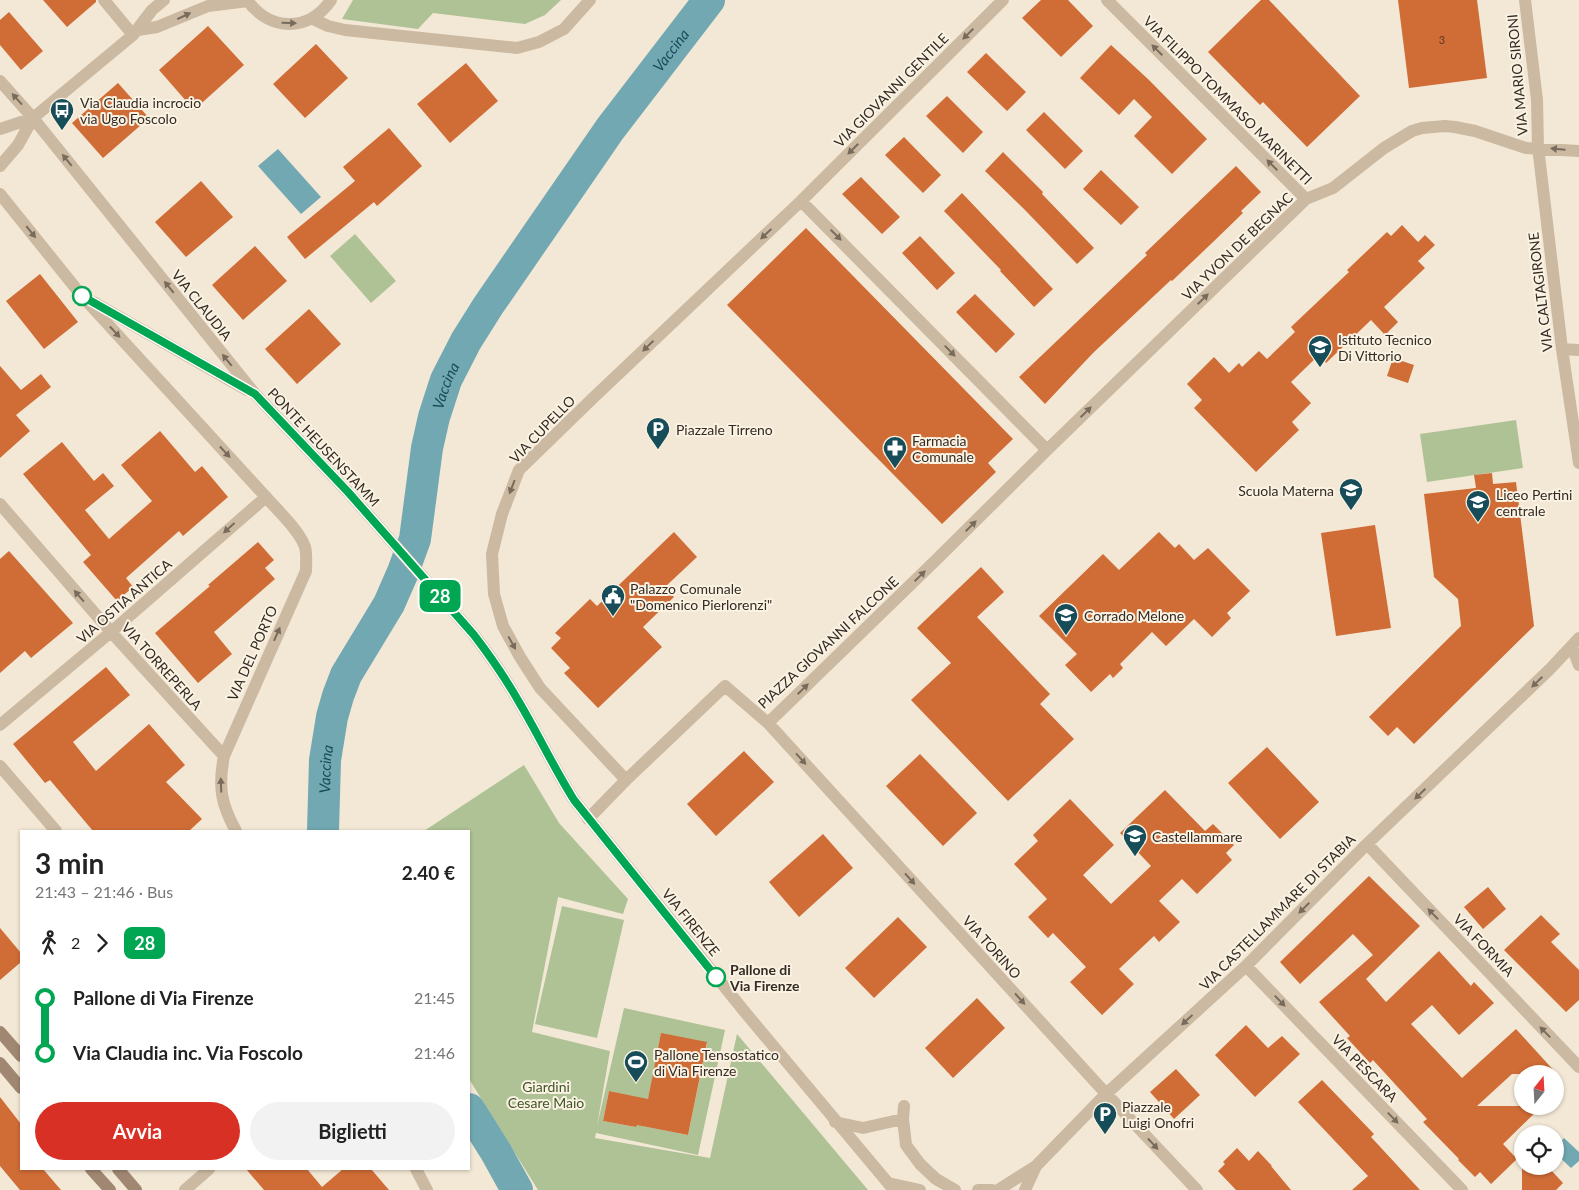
<!DOCTYPE html>
<html lang="it">
<meta charset="utf-8">
<style>
:root{--surface:#fff;--page:#f2f2f2;--text:#222;--muted:#767676;--accent:#d93025}
body{margin:0;font-family:Lato,sans-serif;background:var(--page);color:var(--text);height:100vh;display:flex;flex-direction:column;font-size:19px;white-space:nowrap}
*{box-sizing:border-box;margin:0}
p{font-size:16px;color:var(--muted)}
.icon{flex:none;width:28px;height:28px;fill:none;stroke:currentColor;stroke-width:2;stroke-linecap:round;stroke-linejoin:round}
.map{position:relative;flex:1;overflow:hidden}
.drawer{position:absolute;left:20px;top:830px;width:450px;height:340px;display:flex;flex-direction:column;background:var(--surface);border-radius:0px;box-shadow:0 1px 4px #0004}
.drawer>*{flex:none}
.badge{padding:0 10px;border-radius:8px;font-size:18px;line-height:32px}
.needle{width:32px;rotate:18deg}
.controls{position:absolute;left:1514px;top:1065px;display:grid;gap:10px}
.controls a{display:grid;place-items:center;width:50px;height:50px;border-radius:50%;background:var(--surface);box-shadow:0 1px 4px #0004;font-size:25px}
.map>.badge{position:absolute;translate:-50% -50%;box-shadow:0 0 0 2px #fff}
.legs{display:flex;align-items:center;gap:8px;height:55px;padding:0 15px;font-size:16px}
.legs p{margin-inline-start:auto}
.head{display:flex;align-items:center;justify-content:space-between;height:85px;padding:0 15px}
h1{font-size:28px;font-weight:700;line-height:38px}
.cta{display:flex;gap:10px;margin-top:auto;padding:10px 15px}
.cta a{flex:1;height:58px;border-radius:30px;background:var(--accent);color:#fff;font-size:20px;font-weight:700;line-height:58px;text-align:center}
.cta a+a{background:var(--page);color:var(--text)}
ul{padding:0 15px;list-style:none}
li{display:flex;align-items:center;gap:18px;height:55px;font-size:19px}
li i{display:grid;place-items:center;width:8px;height:100%;margin:0 6px;background:currentColor}
li i::after{content:'';width:12px;height:12px;margin:-6px;border:4px solid;border-radius:50%;background:var(--surface)}
li p{margin-inline-start:auto}
li:first-child i{background:linear-gradient(#0000 50%,currentColor 0)}
li:last-child i{background:linear-gradient(currentColor 50%,#0000 0)}
.map>svg:first-child{display:block}
.green{fill:#aec295;fill-rule:evenodd}
.water{fill:#72a8b2}
.lines{fill:none;stroke-linecap:round;stroke-linejoin:round}
.river{stroke:#72a8b2;stroke-width:32}
.building{fill:#d06c36}
.street{stroke:#cbb9a1;stroke-width:12}
.secondary{stroke:#9f8772;stroke-width:12}
.oneway{fill:#786b5c}
.line-1-casing{stroke:#fff;stroke-width:11}
.line-1{stroke:#00a651;stroke-width:8}
.stop-1-dot{fill:#fff;stroke:#00a651;stroke-width:2.5}
.labels{text-anchor:middle;dominant-baseline:central;stroke-width:4;stroke-linejoin:round;paint-order:stroke}
.number-label{font-size:11px;fill:#5c3b28}
.street-label{font-size:14px;fill:#352b24;stroke:#faf2e2}
.poi-label{font-size:14px;fill:#352b24;stroke:#faf2e2;text-anchor:start}
.stop-label{font-size:14px;font-weight:bold;fill:#352b24;stroke:#faf2e2;text-anchor:start}
.park-label{font-size:14px;fill:#3f5526;stroke:#faf2e2}
.water-label{font-size:15px;font-style:italic;fill:#174d59;stroke:#faf2e2}
</style>
<div class="map">
<svg width="1579" height="1190" viewBox="0 0 1579 1190">
<rect width="100%" height="100%" fill="#f3e8d5"/>
<!-- green -->
<path class="green" d="M 353,0 L 561,0 L 545,15 L 525,24 L 433,13 L 418,29 L 342,19 Z
M 355,234 L 396,281 L 371,303 L 330,256 Z
M 1516,420 L 1523,468 L 1427,482 L 1420,434 Z
M 524,765 L 559,823 L 628,899 L 623,914 L 558,897 L 532,1032 L 610,1051 L 597,1126 L 624,1008 L 725,1030 L 698,1155 L 596,1133 L 595,1138 L 710,1158 L 737,1034 L 868,1190 L 538,1190 L 469,1079 L 469,831 L 424,831 ZM 661,1034 L 707,1043 L 688,1135 L 643,1126 ZM 609,1091 L 641,1098 L 636,1127 L 603,1121 Z
M 562,906 L 624,920 L 597,1038 L 535,1024 Z"/>
<!-- water -->
<path class="water" d="M 278,149 L 321,197 L 301,214 L 258,166 Z
M 1564,1138 L 1579,1152 L 1579,1161 L 1571,1168 L 1555,1153 L 1555,1147 Z"/>
<g class="lines">
<!-- river -->
<g class="river">
<path id="s1" d="M 323,831 L 325,760 L 332,717 L 338,696 L 346,675 L 389,604 L 403,572 L 415,539 L 427,448 L 434,417 L 446,380 L 466,341 L 488,306 L 610,129 L 709,0"/>
<path d="M 469,1109 L 496,1152 L 517,1190"/>
</g>
</g>
<!-- building -->
<path class="building" d="M 43,0 L 96,0 L 96,2 L 67,27 Z
M 1041,0 L 1068,0 L 1093,26 L 1061,57 L 1022,18 Z
M 1261,0 L 1269,0 L 1360,96 L 1307,147 L 1263,102 L 1260,105 L 1208,52 Z
M 1398,0 L 1477,0 L 1487,78 L 1409,88 Z
M 9,12 L 43,51 L 21,70 L 0,45 L 0,20 Z
M 208,26 L 244,65 L 194,110 L 159,70 Z
M 316,44 L 348,78 L 305,118 L 273,84 Z
M 1111,45 L 1149,80 L 1207,139 L 1172,174 L 1134,136 L 1152,117 L 1134,99 L 1119,115 L 1080,78 Z
M 986,53 L 1026,92 L 1007,111 L 967,72 Z
M 466,63 L 498,101 L 450,143 L 417,104 Z
M 118,83 L 149,118 L 103,158 L 72,123 Z
M 947,96 L 983,132 L 963,153 L 926,116 Z
M 1044,112 L 1083,151 L 1065,169 L 1026,130 Z
M 389,128 L 422,166 L 377,206 L 374,202 L 305,259 L 287,237 L 355,181 L 343,167 Z
M 904,137 L 941,175 L 923,193 L 885,155 Z
M 1003,152 L 1043,192 L 1042,194 L 1094,248 L 1077,264 L 1025,210 L 985,171 Z
M 1236,166 L 1261,192 L 1241,211 L 1243,213 L 1212,243 L 1172,281 L 1171,280 L 1093,353 L 1045,404 L 1019,377 L 1147,255 L 1145,253 Z
M 1101,170 L 1139,207 L 1121,225 L 1083,189 Z
M 861,177 L 900,217 L 882,234 L 842,194 Z
M 201,181 L 233,217 L 186,257 L 155,222 Z
M 962,193 L 1053,289 L 1034,307 L 1000,271 L 1001,270 L 944,211 Z
M 1402,225 L 1418,242 L 1425,235 L 1435,245 L 1418,261 L 1425,268 L 1384,307 L 1398,322 L 1385,335 L 1371,320 L 1326,363 L 1319,355 L 1291,382 L 1311,403 L 1292,422 L 1299,430 L 1256,472 L 1194,408 L 1202,400 L 1187,384 L 1214,357 L 1229,373 L 1239,363 L 1242,367 L 1259,351 L 1267,359 L 1295,332 L 1291,327 L 1349,272 L 1347,270 L 1387,232 L 1391,236 Z
M 806,228 L 1013,439 L 988,463 L 996,472 L 942,524 L 727,305 Z
M 920,236 L 955,273 L 937,290 L 902,253 Z
M 255,246 L 287,281 L 243,320 L 212,285 Z
M 40,274 L 78,322 L 44,349 L 6,301 Z
M 975,294 L 1015,334 L 996,353 L 956,312 Z
M 309,309 L 341,344 L 297,384 L 265,349 Z
M 1393,358 L 1414,365 L 1408,383 L 1387,376 Z
M 0,366 L 21,390 L 41,374 L 51,387 L 16,415 L 30,431 L 0,458 Z
M 160,431 L 195,472 L 202,466 L 228,497 L 183,536 L 179,531 L 126,578 L 133,587 L 117,601 L 83,562 L 91,555 L 23,474 L 62,442 L 94,481 L 103,473 L 114,486 L 85,510 L 109,539 L 152,501 L 121,465 Z
M 1492,473 L 1493,484 L 1516,482 L 1534,626 L 1414,744 L 1397,727 L 1388,736 L 1369,717 L 1461,626 L 1458,599 L 1434,577 L 1424,494 L 1476,488 L 1474,475 Z
M 1375,525 L 1391,628 L 1336,636 L 1321,533 Z
M 674,532 L 697,557 L 665,587 L 674,597 L 643,627 L 662,647 L 598,708 L 564,673 L 570,668 L 551,648 L 561,638 L 555,633 L 590,599 L 597,606 Z
M 1159,532 L 1175,548 L 1179,544 L 1194,560 L 1208,548 L 1250,591 L 1227,613 L 1231,618 L 1212,637 L 1194,619 L 1166,646 L 1152,632 L 1120,664 L 1123,668 L 1113,678 L 1110,674 L 1091,692 L 1065,665 L 1077,654 L 1039,616 L 1103,554 L 1119,570 Z
M 258,542 L 274,560 L 265,568 L 275,579 L 214,632 L 232,654 L 198,683 L 155,633 L 210,586 L 208,585 Z
M 9,551 L 73,623 L 31,658 L 25,651 L 0,673 L 0,559 Z
M 981,567 L 1004,592 L 977,617 L 1050,694 L 1040,704 L 1074,739 L 1008,801 L 911,700 L 951,663 L 917,628 Z
M 106,667 L 130,695 L 73,742 L 96,771 L 149,724 L 185,765 L 166,782 L 202,819 L 189,831 L 93,831 L 50,780 L 45,783 L 13,744 Z
M 1267,747 L 1319,802 L 1280,839 L 1228,783 Z
M 744,751 L 774,782 L 716,836 L 687,804 Z
M 920,754 L 977,813 L 943,846 L 886,786 Z
M 1165,790 L 1205,831 L 1213,824 L 1234,845 L 1226,853 L 1232,860 L 1197,894 L 1182,879 L 1159,901 L 1180,922 L 1159,942 L 1154,936 L 1119,969 L 1134,984 L 1102,1015 L 1070,982 L 1086,967 L 1053,933 L 1048,938 L 1028,917 L 1047,899 L 1014,864 L 1038,841 L 1033,835 L 1070,799 L 1114,845 L 1083,875 L 1111,904 L 1151,866 L 1120,833 Z
M 823,834 L 853,868 L 799,917 L 769,882 Z
M 1369,876 L 1420,926 L 1366,979 L 1386,1002 L 1439,951 L 1471,986 L 1474,982 L 1494,1003 L 1459,1035 L 1432,1005 L 1411,1024 L 1462,1078 L 1516,1029 L 1557,1074 L 1512,1074 L 1477,1106 L 1542,1106 L 1503,1144 L 1517,1159 L 1491,1184 L 1480,1172 L 1475,1177 L 1458,1160 L 1459,1159 L 1423,1122 L 1427,1119 L 1373,1060 L 1370,1063 L 1347,1038 L 1350,1036 L 1319,1002 L 1373,955 L 1353,934 L 1300,984 L 1280,962 Z
M 1488,887 L 1506,909 L 1483,929 L 1464,907 Z
M 1541,915 L 1560,934 L 1551,942 L 1579,970 L 1579,1000 L 1566,1012 L 1504,950 Z
M 898,917 L 927,947 L 874,998 L 845,968 Z
M 0,928 L 21,953 L 21,962 L 0,980 Z
M 977,998 L 1005,1028 L 953,1078 L 925,1048 Z
M 1246,1025 L 1268,1048 L 1282,1036 L 1300,1054 L 1255,1097 L 1215,1055 Z
M 661,1033 L 707,1042 L 688,1135 L 637,1125 L 636,1127 L 603,1121 L 609,1091 L 648,1099 Z
M 1176,1069 L 1200,1095 L 1174,1119 L 1150,1092 Z
M 1322,1080 L 1374,1134 L 1371,1137 L 1420,1190 L 1352,1190 L 1368,1176 L 1298,1102 Z
M 0,1097 L 21,1124 L 21,1169 L 43,1169 L 61,1190 L 20,1190 L 0,1166 Z
M 1237,1148 L 1249,1161 L 1258,1151 L 1272,1166 L 1271,1166 L 1291,1190 L 1236,1190 L 1218,1171 L 1225,1164 L 1223,1162 Z
M 1522,1168 L 1550,1169 L 1563,1183 L 1556,1190 L 1522,1190 Z
M 246,1169 L 307,1169 L 322,1187 L 343,1169 L 371,1169 L 389,1190 L 264,1190 Z"/>
<g class="lines">
<!-- street -->
<path class="street" d="M 104,0 L 133,35
M 247,0 C 270,32 309,32 331,0
M 1107,0 L 1306,199
M 1525,0 L 1537,100 L 1538,147 L 1562,349 L 1579,463
M 313,19 L 328,26 L 345,30 L 517,48 L 539,42 L 564,29 L 590,0
M 138,30 L 157,27 L 208,6 L 248,1
M 0,81 L 33,118 L 255,394 L 348,492 L 474,635 C 490,656 506,679 519,702 C 538,734 554,768 574,800 L 744,1011 L 894,1190
M 0,129 L 33,118 L 133,35 L 152,10 L 164,0
M 0,166 L 18,145 L 33,118
M 0,194 L 82,296 L 266,497 C 277,510 300,531 305,547 C 307,555 306,563 306,571 L 224,756 C 218,787 221,804 236,831
M 801,201 L 1047,450
M 93,302 L 247,390
M 1562,349 L 1579,350
M 0,504 L 111,632 L 224,756
M 1572,647 L 1579,665
M 768,723 L 936,560 L 1047,450 L 1306,199 L 1333,188 L 1384,148 L 1412,131 L 1422,128 L 1445,126 L 1455,127 L 1475,131 L 1526,148 L 1579,151
M 0,725 L 111,632 L 266,497
M 0,766 L 56,831
M 626,780 L 540,688 L 520,657 L 503,626 L 494,594 L 492,554 L 502,514 L 519,470 L 592,399 L 801,201 L 1003,0
M 588,819 L 626,780 L 725,686 L 768,723 L 1099,1086 L 1197,1190
M 1367,844 L 1579,1067
M 1246,966 L 1462,1190
M 904,1106 L 903,1119 L 906,1145 L 920,1164 L 936,1179 L 955,1190
M 835,1122 L 863,1128 L 903,1119
M 416,1169 L 427,1190
M 888,1183 L 920,1190
M 185,1190 L 209,1169
M 978,1190 L 992,1190
M 998,1190 L 1036,1166 L 1106,1094 L 1246,966 L 1367,844 L 1550,669 L 1579,638
M 1025,1190 L 1036,1166"/>
<!-- secondary -->
<path class="secondary" d="M 0,1032 L 21,1056
M 0,1063 L 21,1088
M 91,1169 L 110,1190
M 118,1169 L 136,1190"/>
</g>
<!-- one-way arrows -->
<defs><path id="oneway-solid" d="M-6-.8H1V-3.2L6.5 0L1 3.2V.8H-6Z" transform="scale(1.25)"/></defs>
<g class="oneway">
<use href="#oneway-solid" transform="translate(184 16) rotate(-25)"/>
<use href="#oneway-solid" transform="translate(289 23) rotate(2)"/>
<use href="#oneway-solid" transform="translate(968 34) rotate(135)"/>
<use href="#oneway-solid" transform="translate(1157 50) rotate(-135)"/>
<use href="#oneway-solid" transform="translate(17 99) rotate(-132)"/>
<use href="#oneway-solid" transform="translate(853 149) rotate(135)"/>
<use href="#oneway-solid" transform="translate(1558 149) rotate(-175)"/>
<use href="#oneway-solid" transform="translate(67 160) rotate(-129)"/>
<use href="#oneway-solid" transform="translate(1272 165) rotate(-135)"/>
<use href="#oneway-solid" transform="translate(31 232) rotate(51)"/>
<use href="#oneway-solid" transform="translate(766 234) rotate(137)"/>
<use href="#oneway-solid" transform="translate(836 235) rotate(45)"/>
<use href="#oneway-solid" transform="translate(169 287) rotate(-129)"/>
<use href="#oneway-solid" transform="translate(1203 299) rotate(-44)"/>
<use href="#oneway-solid" transform="translate(115 332) rotate(47)"/>
<use href="#oneway-solid" transform="translate(648 346) rotate(136)"/>
<use href="#oneway-solid" transform="translate(950 351) rotate(46)"/>
<use href="#oneway-solid" transform="translate(227 360) rotate(-129)"/>
<use href="#oneway-solid" transform="translate(1086 412) rotate(-44)"/>
<use href="#oneway-solid" transform="translate(225 452) rotate(47)"/>
<use href="#oneway-solid" transform="translate(512 487) rotate(111)"/>
<use href="#oneway-solid" transform="translate(971 526) rotate(-45)"/>
<use href="#oneway-solid" transform="translate(229 528) rotate(138)"/>
<use href="#oneway-solid" transform="translate(920 576) rotate(-44)"/>
<use href="#oneway-solid" transform="translate(79 596) rotate(-131)"/>
<use href="#oneway-solid" transform="translate(277 634) rotate(-66)"/>
<use href="#oneway-solid" transform="translate(512 643) rotate(61)"/>
<use href="#oneway-solid" transform="translate(1537 682) rotate(136)"/>
<use href="#oneway-solid" transform="translate(803 689) rotate(-44)"/>
<use href="#oneway-solid" transform="translate(801 759) rotate(48)"/>
<use href="#oneway-solid" transform="translate(221 785) rotate(-92)"/>
<use href="#oneway-solid" transform="translate(1420 794) rotate(136)"/>
<use href="#oneway-solid" transform="translate(910 879) rotate(48)"/>
<use href="#oneway-solid" transform="translate(1304 908) rotate(135)"/>
<use href="#oneway-solid" transform="translate(1433 914) rotate(-134)"/>
<use href="#oneway-solid" transform="translate(1020 999) rotate(48)"/>
<use href="#oneway-solid" transform="translate(1280 1001) rotate(46)"/>
<use href="#oneway-solid" transform="translate(1187 1020) rotate(137)"/>
<use href="#oneway-solid" transform="translate(1545 1032) rotate(-134)"/>
<use href="#oneway-solid" transform="translate(1393 1118) rotate(46)"/>
<use href="#oneway-solid" transform="translate(1153 1144) rotate(47)"/>
</g>
<g class="lines">
<!-- line-1 casing -->
<g class="line-1-casing">
<path id="line-1" d="M 82,296 L 255,394 L 348,492 L 474,635 C 490,656 506,679 519,702 C 538,734 554,768 574,800 L 716,977"/>
</g>
<!-- line-1 -->
<use href="#line-1" class="line-1"/>
</g>
<!-- icons -->
<defs>
<g id="bus-pin" transform="scale(1.25)"><path d="M0 17L-7.5 6A9.5 9.5 0 1 1 7.5 6Z" fill="#174d59" stroke="#faf2e2"/><path d="M-5-6H5V4H4V6H2V4H-2V6H-4V4H-5ZM-3.5-4V0h7V-4ZM-3.5 1.2v1.5H-2V1.2ZM2 1.2v1.5H3.5V1.2Z" fill="#fff"/></g>
<g id="university-pin" transform="scale(1.25)"><path d="M0 17L-7.5 6A9.5 9.5 0 1 1 7.5 6Z" fill="#174d59" stroke="#faf2e2"/><path d="M0-5L7-2L0 1L-7-2ZM-4 1L0 2.5L4 1V4Q0 6-4 4Z" fill="#fff"/></g>
<g id="parking-pin" transform="scale(1.25)"><path d="M0 17L-7.5 6A9.5 9.5 0 1 1 7.5 6Z" fill="#174d59" stroke="#faf2e2"/><path d="M-3.5-5.5H1a3.5 3.5 0 0 1 0 7H-1V5.5H-3.5ZM-1-3.4V-.6H.8a1.4 1.4 0 0 0 0-2.8Z" fill="#fff"/></g>
<g id="pharmacy-pin" transform="scale(1.25)"><path d="M0 17L-7.5 6A9.5 9.5 0 1 1 7.5 6Z" fill="#174d59" stroke="#faf2e2"/><path d="M-2-6h4v4h4v4h-4v4h-4v-4h-4v-4h4Z" fill="#fff"/></g>
<g id="school-pin" transform="scale(1.25)"><path d="M0 17L-7.5 6A9.5 9.5 0 1 1 7.5 6Z" fill="#174d59" stroke="#faf2e2"/><path d="M0-5L7-2L0 1L-7-2ZM-4 1L0 2.5L4 1V4Q0 6-4 4Z" fill="#fff"/></g>
<g id="civic-pin" transform="scale(1.25)"><path d="M0 17L-7.5 6A9.5 9.5 0 1 1 7.5 6Z" fill="#174d59" stroke="#faf2e2"/><path d="M-.6-6.5H3V-4.5H.6V-3L4-1V1h2V6H-6V1h2V-1L-.6-3ZM-1.2 2.5V6h2.4V2.5Z" fill="#fff"/></g>
<g id="stadium-pin" transform="scale(1.25)"><path d="M0 17L-7.5 6A9.5 9.5 0 1 1 7.5 6Z" fill="#174d59" stroke="#faf2e2"/><path d="M0-5a6.5 5 0 1 0 0 10a6.5 5 0 1 0 0-10ZM-3.5-1.8h7v3.6h-7Z" fill="#fff"/></g>
</defs>
<g fill-rule="evenodd">
<use href="#bus-pin" x="62" y="110"/>
<use href="#university-pin" x="1320" y="347"/>
<use href="#parking-pin" x="658" y="429"/>
<use href="#pharmacy-pin" x="895" y="448"/>
<use href="#school-pin" x="1351" y="490"/>
<use href="#university-pin" x="1478" y="502"/>
<use href="#civic-pin" x="613" y="596"/>
<use href="#university-pin" x="1066" y="615"/>
<use href="#school-pin" x="1135" y="836"/>
<use href="#stadium-pin" x="636" y="1062"/>
<use href="#parking-pin" x="1105" y="1114"/>
</g>
<!-- markers -->
<g class="stop-1-dot">
<circle cx="82" cy="296" r="9"/>
<circle cx="716" cy="977" r="9"/>
</g>
<g class="labels">
<!-- number labels -->
<g class="number-label">
<text x="1442" y="39">3</text>
</g>
<!-- street labels -->
<g class="street-label">
<text transform="translate(1517 75) rotate(-95)">VIA MARIO SIRONI</text>
<text transform="translate(891 90) rotate(-45)">VIA GIOVANNI GENTILE</text>
<text transform="translate(1228 100) rotate(45)">VIA FILIPPO TOMMASO MARINETTI</text>
<text transform="translate(1237 246) rotate(-44)">VIA YVON DE BEGNAC</text>
<text transform="translate(1540 292) rotate(-97)">VIA CALTAGIRONE</text>
<text transform="translate(202 305) rotate(51)">VIA CLAUDIA</text>
<text transform="translate(542 429) rotate(-46)">VIA CUPELLO</text>
<text transform="translate(324 447) rotate(47)">PONTE HEUSENSTAMM</text>
<text transform="translate(124 601) rotate(-41)">VIA OSTIA ANTICA</text>
<text transform="translate(828 642) rotate(-43)">PIAZZA GIOVANNI FALCONE</text>
<text transform="translate(252 653) rotate(-66)">VIA DEL PORTO</text>
<text transform="translate(162 666) rotate(48)">VIA TORREPERLA</text>
<text transform="translate(1277 912) rotate(-45)">VIA CASTELLAMMARE DI STABIA</text>
<text transform="translate(691 922) rotate(51)">VIA FIRENZE</text>
<text transform="translate(1484 945) rotate(46)">VIA FORMIA</text>
<text transform="translate(992 947) rotate(48)">VIA TORINO</text>
<text transform="translate(1365 1068) rotate(46)">VIA PESCARA</text>
</g>
<!-- poi labels -->
<g class="poi-label">
<text x="80" y="102">Via Claudia incrocio<tspan x="80" dy="16">via Ugo Foscolo</tspan></text>
<text x="1338" y="339">Istituto Tecnico<tspan x="1338" dy="16">Di Vittorio</tspan></text>
<text x="676" y="429">Piazzale Tirreno</text>
<text x="912" y="440">Farmacia<tspan x="912" dy="16">Comunale</tspan></text>
<text x="1334" y="490" text-anchor="end">Scuola Materna</text>
<text x="1496" y="494">Liceo Pertini<tspan x="1496" dy="16">centrale</tspan></text>
<text x="630" y="588">Palazzo Comunale<tspan x="630" dy="16">"Domenico Pierlorenzi"</tspan></text>
<text x="1084" y="615">Corrado Melone</text>
<text x="1152" y="836">Castellammare</text>
<text x="654" y="1054">Pallone Tensostatico<tspan x="654" dy="16">di Via Firenze</tspan></text>
<text x="1122" y="1106">Piazzale<tspan x="1122" dy="16">Luigi Onofri</tspan></text>
</g>
<!-- stop labels -->
<g class="stop-label">
<text x="730" y="969">Pallone di<tspan x="730" dy="16">Via Firenze</tspan></text>
</g>
<!-- park labels -->
<g class="park-label">
<text x="546" y="1086">Giardini<tspan x="546" dy="16">Cesare Maio</tspan></text>
</g>
<!-- water labels -->
<g class="water-label">
<text stroke="none"><textPath href="#s1" startOffset="874">Vaccina</textPath></text>
<text stroke="none"><textPath href="#s1" startOffset="469">Vaccina</textPath></text>
<text stroke="none"><textPath href="#s1" startOffset="62">Vaccina</textPath></text>
</g>
</g>
</svg>
<div class="controls">
<a><svg class="needle" viewBox="-14 -14 28 28"><path d="M0-13l5 13h-10z" fill="#e53935"/><path d="M0 13l5-13h-10z" fill="#767676"/></svg></a>
<a><svg class="icon" aria-label="locate" viewBox="0 0 24 24"><circle cx="12" cy="12" r="6"/><path d="M12 2v4M12 18v4M2 12h4M18 12h4"/></svg></a>
</div>
<b class="badge" style="left:440px;top:596px;background:#00a651;color:#fff">28</b>
<section class="drawer">
<div class="head"><div><h1>3 min</h1><p>21:43 – 21:46 · Bus</p></div><b>2.40 €</b></div>
<div class="legs"><svg class="icon" aria-label="walk" viewBox="0 0 24 24"><circle cx="13" cy="4" r="2"/><path d="M13 8l-2 6 4 7M11 14l-3 7M7 12l3-4h3l4 4"/></svg>2<svg class="icon" aria-label="forward" viewBox="0 0 24 24"><path d="M9 5l7 7-7 7"/></svg><b class="badge" style="background:#00a651;color:#fff">28</b></div>
<ul>
<li><i style="color:#00a651"></i><b>Pallone di Via Firenze</b><p>21:45</p></li>
<li><i style="color:#00a651"></i><b>Via Claudia inc. Via Foscolo</b><p>21:46</p></li>
</ul>
<div class="cta"><a>Avvia</a><a>Biglietti</a></div>
</section>
</div>
